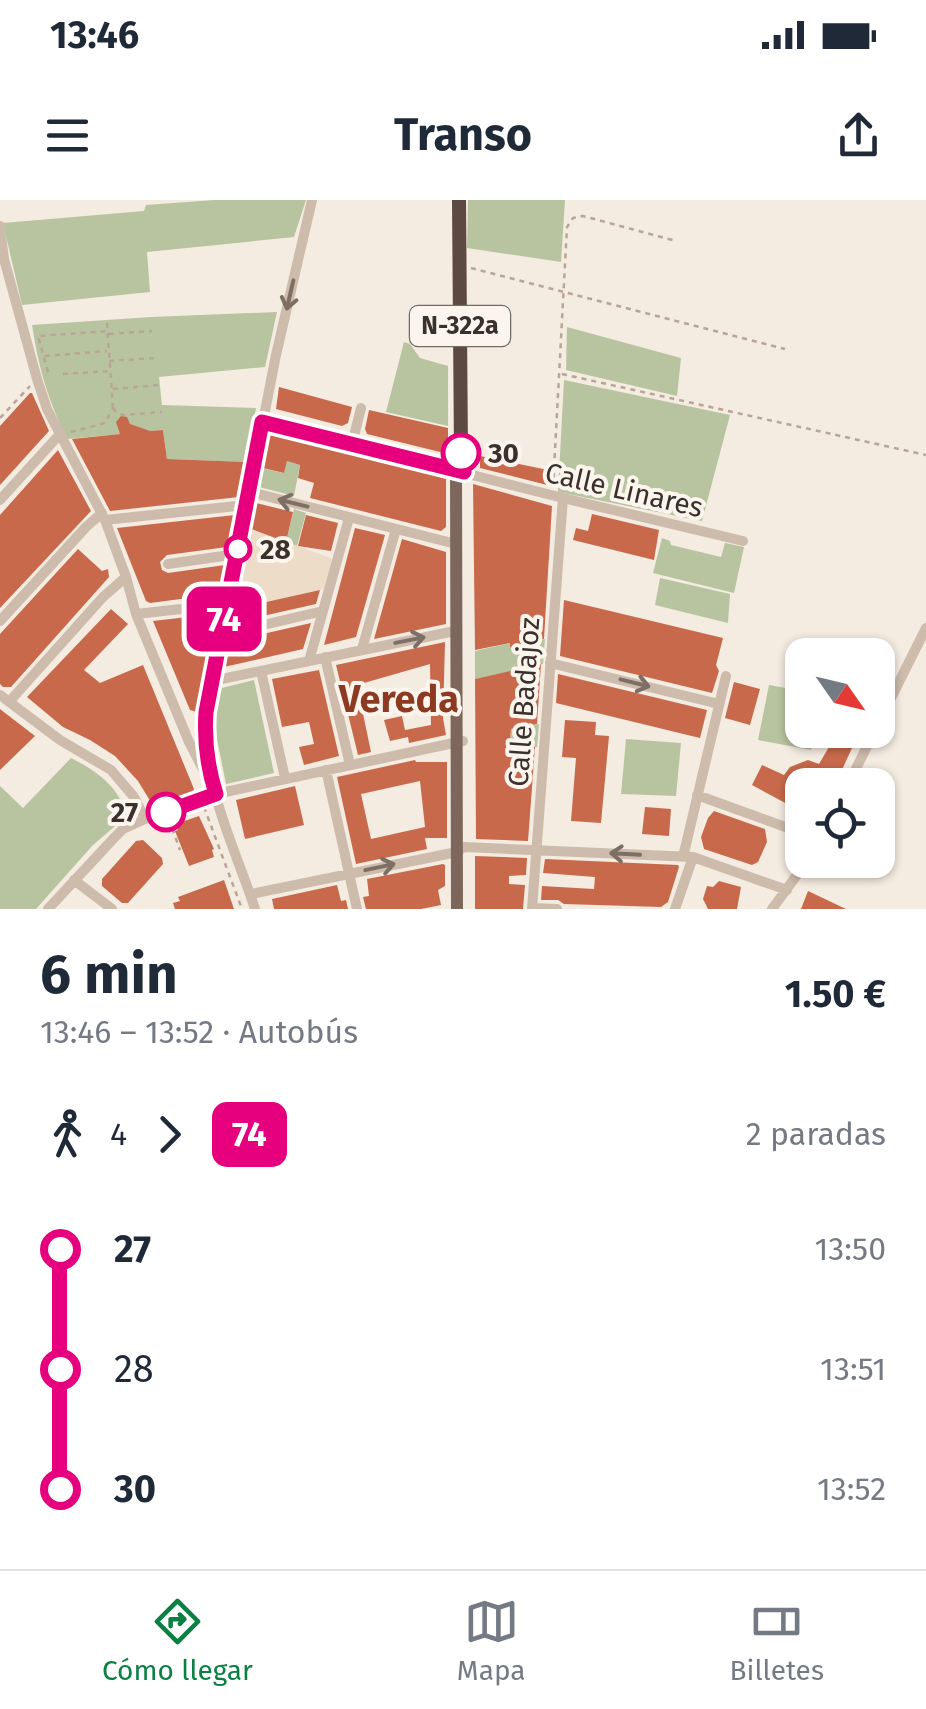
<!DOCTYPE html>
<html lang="es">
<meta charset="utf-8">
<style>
:root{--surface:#fff;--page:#f6f6f7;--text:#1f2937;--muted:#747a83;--line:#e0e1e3;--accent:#0b8043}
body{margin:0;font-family:"Fira Sans",sans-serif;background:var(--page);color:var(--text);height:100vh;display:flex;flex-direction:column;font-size:38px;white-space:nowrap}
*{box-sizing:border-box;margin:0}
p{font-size:32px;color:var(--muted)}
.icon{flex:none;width:55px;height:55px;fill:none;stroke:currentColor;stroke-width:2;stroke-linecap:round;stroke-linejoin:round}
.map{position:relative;height:709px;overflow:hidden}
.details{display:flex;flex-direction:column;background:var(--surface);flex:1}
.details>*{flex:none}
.badge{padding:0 20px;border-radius:15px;font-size:35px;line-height:65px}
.needle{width:65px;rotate:124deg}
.tools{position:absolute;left:785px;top:438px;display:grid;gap:20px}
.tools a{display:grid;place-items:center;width:110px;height:110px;border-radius:20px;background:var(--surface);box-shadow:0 2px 8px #0004;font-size:50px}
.map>.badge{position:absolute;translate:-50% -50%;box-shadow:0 0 0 5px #fff}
.legs{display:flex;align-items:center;gap:15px;height:110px;padding:0 40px;font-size:32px}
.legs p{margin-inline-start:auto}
.overview{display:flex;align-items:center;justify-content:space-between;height:170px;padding:0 40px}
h1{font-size:55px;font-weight:700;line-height:75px}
ul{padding:0 40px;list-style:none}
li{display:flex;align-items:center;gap:35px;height:120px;font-size:38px}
li i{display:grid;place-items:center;width:15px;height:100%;margin:0 12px;background:currentColor}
li i::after{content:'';width:25px;height:25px;margin:-12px;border:8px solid;border-radius:50%;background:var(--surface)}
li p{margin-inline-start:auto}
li:first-child i{background:linear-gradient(#0000 50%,currentColor 0)}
li:last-child i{background:linear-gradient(currentColor 50%,#0000 0)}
.status{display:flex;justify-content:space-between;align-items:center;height:70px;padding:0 50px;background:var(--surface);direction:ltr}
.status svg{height:28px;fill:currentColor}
header{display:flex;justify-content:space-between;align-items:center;height:130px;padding:0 40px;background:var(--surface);font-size:45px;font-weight:700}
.dock{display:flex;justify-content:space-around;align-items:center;height:140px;border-top:2px solid var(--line);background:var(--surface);font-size:28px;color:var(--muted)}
.dock a{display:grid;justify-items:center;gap:5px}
.dock .active{color:var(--accent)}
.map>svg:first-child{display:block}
.green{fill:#b8c4a0}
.plaza{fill:#ecdcc8}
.building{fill:#c8694b;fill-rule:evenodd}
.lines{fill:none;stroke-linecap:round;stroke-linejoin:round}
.path{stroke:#b9a596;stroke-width:2.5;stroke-dasharray:5 5;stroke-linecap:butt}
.minor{stroke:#cdbbac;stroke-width:10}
.major{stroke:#7d675c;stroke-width:12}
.highway{stroke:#5c4a42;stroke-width:14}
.oneway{stroke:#7d6f65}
.line-1-casing{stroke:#fff;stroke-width:22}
.line-1{stroke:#e6007e;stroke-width:15}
.stop-1-dot{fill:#fff;stroke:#e6007e;stroke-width:5}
.labels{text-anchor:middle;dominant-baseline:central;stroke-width:8;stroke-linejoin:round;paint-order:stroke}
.shield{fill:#fbf5ee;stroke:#756b66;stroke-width:2.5}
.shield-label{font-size:25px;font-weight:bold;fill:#3b302b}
.stop-label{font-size:28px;font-weight:bold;fill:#3b302b;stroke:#fbf5ee;text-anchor:start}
.street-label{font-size:28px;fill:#3b302b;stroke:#fbf5ee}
.district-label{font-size:38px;font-weight:bold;fill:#8c3b22;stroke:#fbf5ee}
</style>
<div class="status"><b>13:46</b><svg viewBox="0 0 49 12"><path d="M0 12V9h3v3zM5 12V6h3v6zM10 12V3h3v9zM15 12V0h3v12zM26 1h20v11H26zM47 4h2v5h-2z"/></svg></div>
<header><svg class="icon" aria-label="menu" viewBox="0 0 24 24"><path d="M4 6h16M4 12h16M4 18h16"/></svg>Transo<svg class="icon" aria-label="share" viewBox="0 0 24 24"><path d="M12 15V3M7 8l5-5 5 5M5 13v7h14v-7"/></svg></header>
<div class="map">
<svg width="926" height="709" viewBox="0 0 926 709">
<rect width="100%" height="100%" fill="#f4ebe1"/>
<!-- green -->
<path class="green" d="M 215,0 L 306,0 L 294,37 L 147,52 L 150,92 L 22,105 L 3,23 L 144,11 L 146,5 Z
M 468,0 L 565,0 L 561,62 L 467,48 Z
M 277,112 L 265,167 L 159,177 L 162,205 L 256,208 L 246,262 L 167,259 L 163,230 L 67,239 C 48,199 39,170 32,125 L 151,117 Z
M 567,127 L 681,158 L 677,196 L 566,170 Z
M 404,142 L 410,144 L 420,158 L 448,166 L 448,226 L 386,212 Z
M 564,180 L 730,215 L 702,321 L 558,292 Z
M 287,261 L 300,265 L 294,296 L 259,287 L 262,268 L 283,273 Z
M 294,309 L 306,313 L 297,346 L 286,342 Z
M 662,338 L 670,341 L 671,345 L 721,357 L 725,343 L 744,347 L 734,393 L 653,373 Z
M 660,378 L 730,394 L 728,423 L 655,405 Z
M 545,439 L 543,464 L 475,479 L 475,451 L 510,443 L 511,446 Z
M 254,480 L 274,573 L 226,584 L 214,524 L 218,489 Z
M 769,485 L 802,491 L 802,530 L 815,530 L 811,550 L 758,540 Z
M 539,524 L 537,547 L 509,552 L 511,529 Z
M 626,539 L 681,543 L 676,596 L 621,594 Z
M 71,558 C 95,570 119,586 126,614 L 121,621 L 93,645 L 36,709 L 0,709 L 0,586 L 23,608 Z"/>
<!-- plaza -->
<path class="plaza" d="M 249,328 L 333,359 L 324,389 L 234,410 Z"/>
<!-- building -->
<path class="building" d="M 279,187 L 352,207 L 348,223 L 342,226 L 276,209 Z
M 30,193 L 32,193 L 49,231 L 0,285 L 0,226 Z
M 369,210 L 448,228 L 448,248 L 440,252 L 367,234 L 365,229 Z
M 121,216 L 127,217 L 130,224 L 150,231 L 163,230 L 167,259 L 246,262 L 239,297 L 110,311 L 72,239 L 120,234 L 116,222 Z
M 270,233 L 446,277 L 446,327 L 441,331 L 310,298 L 314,283 L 298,278 L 300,265 L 287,261 L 284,273 L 263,268 Z
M 58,250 L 91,311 L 0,408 L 0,315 Z
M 480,256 L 553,271 L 551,286 L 480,268 Z
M 473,284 L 552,306 L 544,439 L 510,447 L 510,443 L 475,450 Z
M 256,303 L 293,312 L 286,342 L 251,329 Z
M 592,314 L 659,330 L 654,360 L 573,340 L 576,328 L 588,331 Z
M 235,315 L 227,347 L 167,355 L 160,362 L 162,370 L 168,373 L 225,365 L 219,394 L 150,403 L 146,401 L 117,328 Z
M 306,315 L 338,323 L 331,351 L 298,346 Z
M 355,328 L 385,335 L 356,437 L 324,445 Z
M 402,339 L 446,352 L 446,424 L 374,439 Z
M 78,349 L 102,371 L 108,369 L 109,377 L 11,487 L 3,487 L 0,484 L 0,434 Z
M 320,390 L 316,404 L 232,423 L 235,409 Z
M 564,400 L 723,438 L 716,465 L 719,471 L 712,493 L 560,456 Z
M 111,409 L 128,424 L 84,470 L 100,483 L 143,465 L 194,589 L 192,593 L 156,606 L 152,604 L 138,581 L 115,556 L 90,540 L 63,527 L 27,497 Z
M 213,414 L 215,417 L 213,432 L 197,512 L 190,510 L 153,421 Z
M 311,423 L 303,449 L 224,467 L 228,442 Z
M 445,442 L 443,518 L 446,535 L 409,543 L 408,537 L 390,541 L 384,520 L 402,516 L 405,530 L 431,525 L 430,464 L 357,485 L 371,552 L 358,555 L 336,465 Z
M 541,464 L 537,524 L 511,529 L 509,552 L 535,547 L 528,641 L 476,639 L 475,479 Z
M 319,470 L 339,556 L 304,565 L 299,547 L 314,544 L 309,522 L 282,527 L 272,479 Z
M 558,474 L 707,510 L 700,538 L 556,503 Z
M 734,482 L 760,489 L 750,525 L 725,518 Z
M 0,509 L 35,536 L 0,570 Z
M 565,520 L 596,522 L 595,535 L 609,536 L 601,623 L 571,621 L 576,558 L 562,557 Z
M 833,540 L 852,548 L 835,585 L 802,585 L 802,612 L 752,585 L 762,565 L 784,575 L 790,567 L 808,560 L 819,564 Z
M 415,560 L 416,562 L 447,562 L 447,638 L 425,638 L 427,649 L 356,664 L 337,577 ZM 420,581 L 425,627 L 371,639 L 361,594 Z
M 295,586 L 304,625 L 245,639 L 236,600 Z
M 645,607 L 671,609 L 669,636 L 642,634 Z
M 714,611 L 765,629 L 767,642 L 758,662 L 752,665 L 704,649 L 701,637 L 708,618 Z
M 199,616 L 214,649 L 212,650 L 214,657 L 189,666 L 175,631 L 178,630 L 176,624 Z
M 143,640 L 162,658 L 163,664 L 128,703 L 122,703 L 102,686 L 102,679 L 136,641 Z
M 475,656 L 527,658 L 526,675 L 509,676 L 509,684 L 525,685 L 523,709 L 475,709 Z
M 545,659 L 678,665 L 679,667 L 668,702 L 661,707 L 564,704 L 558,700 L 541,700 L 542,686 L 594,689 L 595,677 L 543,673 Z
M 443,664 L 445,665 L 445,686 L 438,690 L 441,705 L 421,709 L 366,709 L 363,697 L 369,696 L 367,679 Z
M 224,680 L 234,709 L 175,709 L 173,703 L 180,701 L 178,697 Z
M 719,681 L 741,687 L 737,709 L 708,709 L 703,699 L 707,686 L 713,687 Z
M 337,685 L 341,701 L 346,700 L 348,709 L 274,709 L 272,699 Z
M 808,691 L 846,709 L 801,709 Z"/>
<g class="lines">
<!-- path -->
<path class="path" d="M 471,68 L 785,149
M 107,123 L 113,208
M 109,134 L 152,131
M 45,156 L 107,151
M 109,161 L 156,158
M 48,172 L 38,136 L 108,131
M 63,174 L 111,171
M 562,174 L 926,255
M 113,189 L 159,185
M 113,208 L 118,214 L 124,215 L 162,212
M 0,218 L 30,186
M 71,232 L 105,223 L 113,208
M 553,288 L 567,27 L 573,18 L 583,16 L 676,41
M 204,607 L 242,709
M 169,619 L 180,650"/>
<!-- minor -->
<path class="minor" d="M 0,26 L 4,59 L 37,179 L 47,209 L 105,320 L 126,377 L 136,414 L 189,542 L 206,575
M 263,222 L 563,298 L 743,341
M 352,244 L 361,208
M 250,292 L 456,344
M 0,300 L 60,234
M 105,320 L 246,305
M 168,364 L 237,354
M 136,414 L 227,404
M 0,421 L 86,327 L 102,313
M 221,435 L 323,411
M 362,449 L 396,329
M 325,457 L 350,565
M 309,461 L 349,318
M 550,463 L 719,504
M 261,471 L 285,578
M 212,481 L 455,431
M 0,495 L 60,540 L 111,570 L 134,597 L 145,619
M 9,502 L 103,397 L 126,377
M 878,524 L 926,428
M 326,570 L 357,709
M 848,585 L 875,530
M 697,595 L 802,633
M 683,657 L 726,476
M 74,680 L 112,709
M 251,694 L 457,652 L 464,647 L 693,657 L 787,690
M 532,708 L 557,709
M 48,709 L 114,638 L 123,629 L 145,619 L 216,594 L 463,541
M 255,709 C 234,645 200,580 206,511 L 276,155 L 312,0
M 532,709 L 563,298
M 675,709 L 693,657
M 772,709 L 808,660"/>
<!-- major -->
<path class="major" d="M 457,709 L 456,270 L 461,253"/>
<!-- highway -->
<path class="highway" d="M 459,0 L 461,253"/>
</g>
<!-- one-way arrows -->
<defs><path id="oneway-shaft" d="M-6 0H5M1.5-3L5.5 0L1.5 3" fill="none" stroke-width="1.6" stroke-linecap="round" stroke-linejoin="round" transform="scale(2.5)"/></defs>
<g class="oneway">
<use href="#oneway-shaft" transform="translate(290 95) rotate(103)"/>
<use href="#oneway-shaft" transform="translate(293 303) rotate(-166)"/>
<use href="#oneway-shaft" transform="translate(410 440) rotate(-11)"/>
<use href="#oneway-shaft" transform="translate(635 483) rotate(14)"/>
<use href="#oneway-shaft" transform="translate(625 654) rotate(-177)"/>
<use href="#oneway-shaft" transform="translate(380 667) rotate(-12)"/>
</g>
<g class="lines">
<!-- line-1 casing -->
<g class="line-1-casing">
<path id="line-1" d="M 166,612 L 216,594 C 207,566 204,541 206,512 L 262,222 L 464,272 L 461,253"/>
</g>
<!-- line-1 -->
<use href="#line-1" class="line-1"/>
</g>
<!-- markers -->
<g class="stop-1-dot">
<circle cx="461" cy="253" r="18"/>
<circle cx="238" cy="349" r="12"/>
<circle cx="166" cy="612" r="18"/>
</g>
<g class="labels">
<!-- shield labels -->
<rect class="shield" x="410" y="106" width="100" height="40" rx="8"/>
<g class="shield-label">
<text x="460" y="126">N-322a</text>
</g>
<!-- stop labels -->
<g class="stop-label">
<text x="488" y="253">30</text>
<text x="260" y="349">28</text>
<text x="138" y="612" text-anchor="end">27</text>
</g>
<!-- street labels -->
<g class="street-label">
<text transform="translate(624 290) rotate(13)">Calle Linares</text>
<text transform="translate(524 502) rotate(-86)">Calle Badajoz</text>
</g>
<!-- district labels -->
<g class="district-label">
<text x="399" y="499">Vereda</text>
</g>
</g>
</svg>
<div class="tools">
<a><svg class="needle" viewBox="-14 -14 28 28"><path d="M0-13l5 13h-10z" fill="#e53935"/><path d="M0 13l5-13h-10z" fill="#747a83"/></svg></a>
<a><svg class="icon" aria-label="locate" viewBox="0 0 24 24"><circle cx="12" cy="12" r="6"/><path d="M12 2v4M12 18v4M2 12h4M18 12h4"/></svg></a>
</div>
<b class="badge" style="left:224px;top:419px;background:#e6007e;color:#fff">74</b>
</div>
<section class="details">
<div class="overview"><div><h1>6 min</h1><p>13:46 – 13:52 · Autobús</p></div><b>1.50 €</b></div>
<div class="legs"><svg class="icon" aria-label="walk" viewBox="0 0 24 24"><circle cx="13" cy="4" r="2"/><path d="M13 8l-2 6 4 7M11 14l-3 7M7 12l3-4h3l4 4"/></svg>4<svg class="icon" aria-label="forward" viewBox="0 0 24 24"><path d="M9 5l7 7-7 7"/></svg><b class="badge" style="background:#e6007e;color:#fff">74</b><p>2 paradas</p></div>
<ul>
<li><i style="color:#e6007e"></i><b>27</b><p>13:50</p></li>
<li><i style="color:#e6007e"></i><span>28</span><p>13:51</p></li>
<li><i style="color:#e6007e"></i><b>30</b><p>13:52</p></li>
</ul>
</section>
<nav class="dock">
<a class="active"><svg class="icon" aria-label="directions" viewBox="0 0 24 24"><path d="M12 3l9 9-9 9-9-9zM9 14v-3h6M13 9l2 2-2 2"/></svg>Cómo llegar</a>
<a><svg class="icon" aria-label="map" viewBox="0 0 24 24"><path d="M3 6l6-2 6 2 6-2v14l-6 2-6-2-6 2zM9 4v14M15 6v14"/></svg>Mapa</a>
<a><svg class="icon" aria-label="tickets" viewBox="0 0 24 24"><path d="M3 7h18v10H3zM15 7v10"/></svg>Billetes</a>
</nav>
